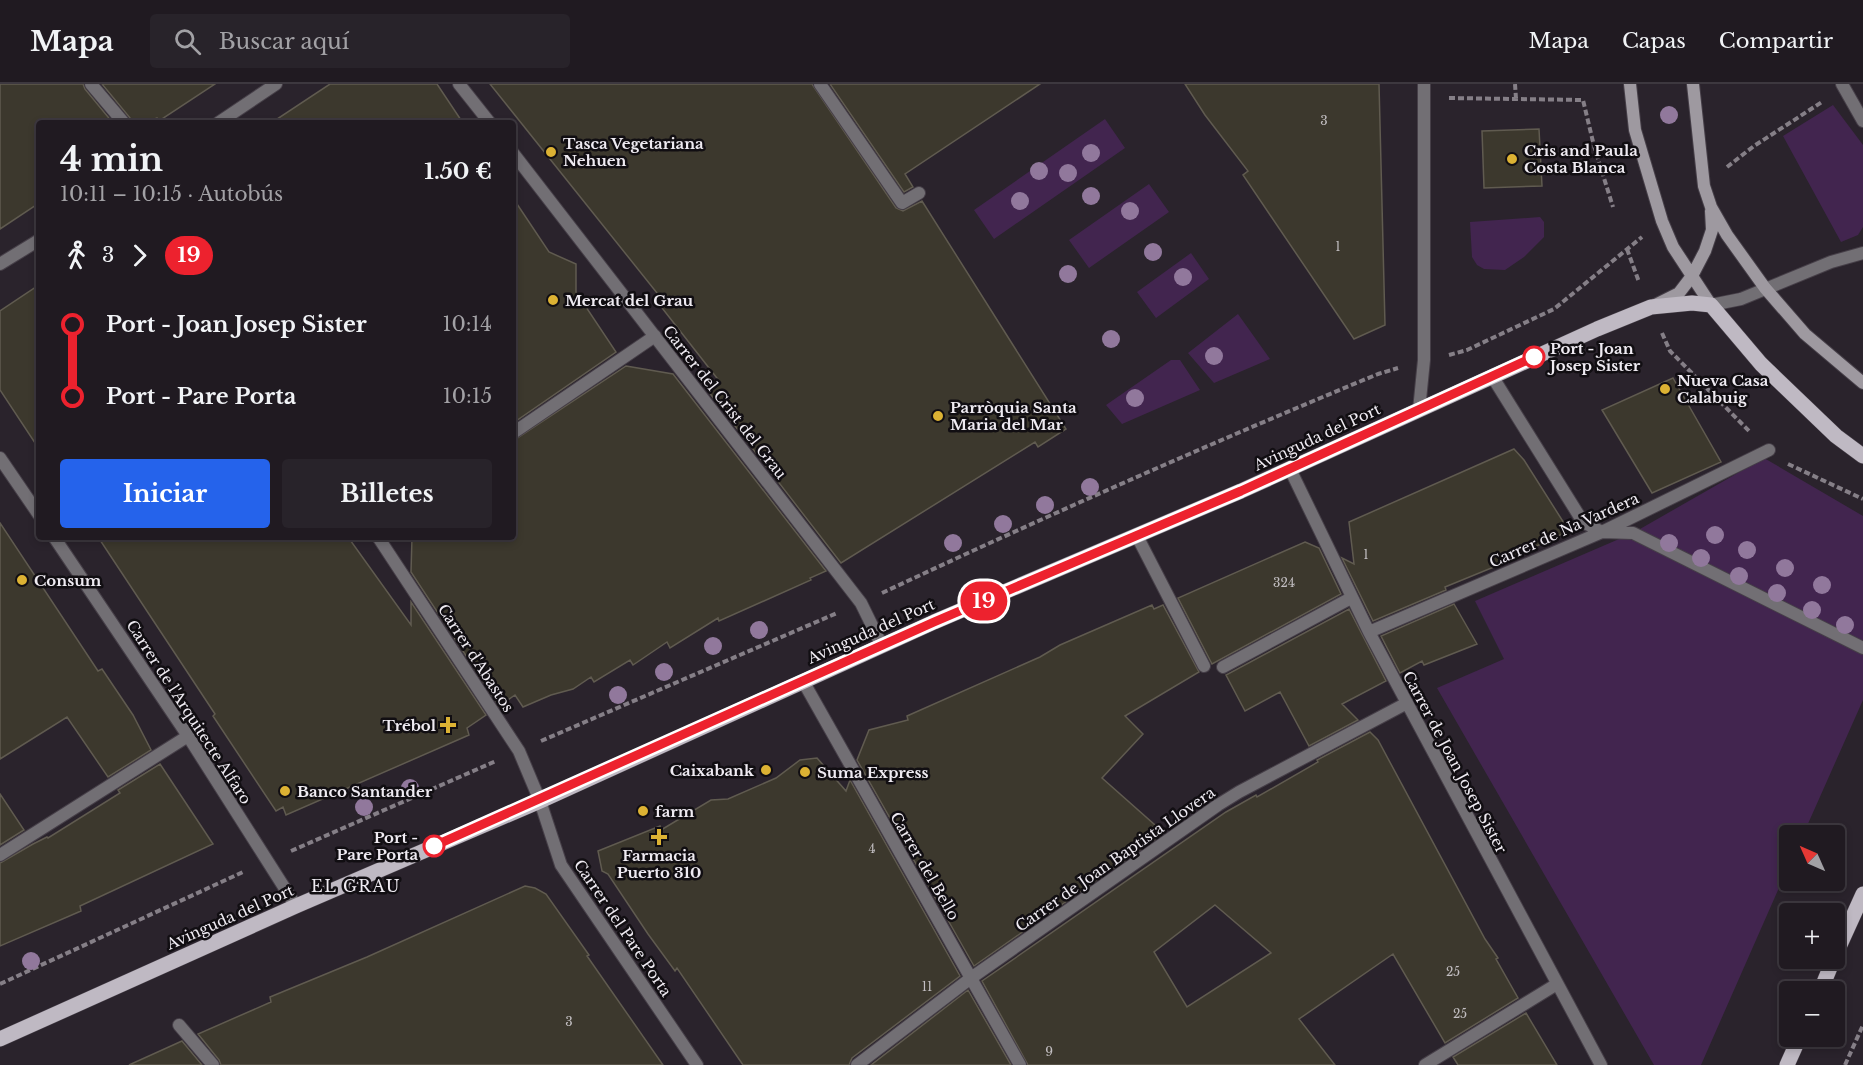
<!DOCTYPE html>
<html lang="es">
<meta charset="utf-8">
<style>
:root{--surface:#201a21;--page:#28232a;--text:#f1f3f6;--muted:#a2a1a5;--line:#3d383f;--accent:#2563eb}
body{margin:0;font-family:"Libre Baskerville",serif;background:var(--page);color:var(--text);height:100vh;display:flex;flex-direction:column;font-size:22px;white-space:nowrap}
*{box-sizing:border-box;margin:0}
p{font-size:20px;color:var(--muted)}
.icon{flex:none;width:33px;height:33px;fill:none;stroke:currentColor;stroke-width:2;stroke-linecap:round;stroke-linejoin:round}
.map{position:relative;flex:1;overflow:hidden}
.details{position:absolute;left:36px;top:36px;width:480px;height:420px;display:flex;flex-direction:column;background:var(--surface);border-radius:6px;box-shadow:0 3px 9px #0003,0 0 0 2px var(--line)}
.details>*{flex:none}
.badge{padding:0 12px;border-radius:20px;font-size:21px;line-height:39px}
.needle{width:39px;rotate:315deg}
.controls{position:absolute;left:1779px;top:741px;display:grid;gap:12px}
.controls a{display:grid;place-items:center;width:66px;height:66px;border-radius:6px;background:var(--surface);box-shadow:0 3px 9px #0003,0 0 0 2px var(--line);font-size:30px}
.map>.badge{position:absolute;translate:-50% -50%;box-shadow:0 0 0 3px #fff}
.legs{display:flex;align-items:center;gap:9px;height:66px;padding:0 24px;font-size:20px}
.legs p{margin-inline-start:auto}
.head{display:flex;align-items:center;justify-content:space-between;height:102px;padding:0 24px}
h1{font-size:33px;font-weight:700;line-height:45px}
.button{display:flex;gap:12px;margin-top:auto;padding:12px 24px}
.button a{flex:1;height:69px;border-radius:6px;background:var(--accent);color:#fff;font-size:24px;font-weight:700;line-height:69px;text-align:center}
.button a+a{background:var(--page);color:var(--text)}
ul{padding:0 24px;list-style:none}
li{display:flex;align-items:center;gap:21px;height:72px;font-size:22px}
li i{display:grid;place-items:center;width:9px;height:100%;margin:0 8px;background:currentColor}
li i::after{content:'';width:15px;height:15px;margin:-8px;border:4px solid;border-radius:50%;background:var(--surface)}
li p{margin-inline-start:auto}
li:first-child i{background:linear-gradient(#0000 50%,currentColor 0)}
li:last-child i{background:linear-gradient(currentColor 50%,#0000 0)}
header{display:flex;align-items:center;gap:36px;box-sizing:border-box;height:84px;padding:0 30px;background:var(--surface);border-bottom:2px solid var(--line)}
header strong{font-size:28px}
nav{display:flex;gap:33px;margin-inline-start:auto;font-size:21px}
.search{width:420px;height:54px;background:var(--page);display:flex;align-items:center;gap:15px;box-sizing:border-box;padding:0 21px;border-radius:6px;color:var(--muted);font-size:22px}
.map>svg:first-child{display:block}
.green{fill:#42254f}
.building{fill:#3c382d;stroke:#605b50;stroke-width:1.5;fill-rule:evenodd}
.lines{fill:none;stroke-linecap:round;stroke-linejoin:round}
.street-casing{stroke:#463f48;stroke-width:14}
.secondary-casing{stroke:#463f48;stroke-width:14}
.primary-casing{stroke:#463f48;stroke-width:16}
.path{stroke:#857f87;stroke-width:4;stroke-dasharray:6 3;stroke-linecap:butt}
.street{stroke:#726f74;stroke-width:12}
.secondary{stroke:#9e99a0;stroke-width:12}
.primary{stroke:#bfb9c3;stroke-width:15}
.tree{fill:#91789c}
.line-1-casing{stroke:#fff;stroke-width:14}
.line-1{stroke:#ed222e;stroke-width:9}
.poi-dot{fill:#dcb233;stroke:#110e12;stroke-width:2}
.stop-1-dot{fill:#fff;stroke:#ed222e;stroke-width:3}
.labels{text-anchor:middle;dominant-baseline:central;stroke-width:5;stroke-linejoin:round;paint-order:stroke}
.number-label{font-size:12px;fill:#c2bec1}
.poi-label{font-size:15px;font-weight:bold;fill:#efebf2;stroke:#110e12;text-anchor:start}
.stop-label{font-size:15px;font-weight:bold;fill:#efebf2;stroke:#110e12;text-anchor:start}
.street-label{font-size:15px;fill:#efebf2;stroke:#110e12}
.neighbourhood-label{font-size:16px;letter-spacing:1.5px;fill:#efebf2;stroke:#110e12}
</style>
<header>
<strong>Mapa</strong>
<div class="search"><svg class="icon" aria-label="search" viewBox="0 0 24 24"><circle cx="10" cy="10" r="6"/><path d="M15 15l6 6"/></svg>Buscar aquí</div>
<nav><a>Mapa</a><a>Capas</a><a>Compartir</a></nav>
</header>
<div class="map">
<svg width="1863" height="981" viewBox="0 0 1863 981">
<rect width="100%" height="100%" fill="#2a232c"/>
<!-- green -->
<path class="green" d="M 1833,21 L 1863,61 L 1863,143 L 1858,151 L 1841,158 L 1783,52 Z
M 1105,35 L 1125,64 L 994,155 L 974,126 Z
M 1149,100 L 1169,128 L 1089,184 L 1069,156 Z
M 1540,133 L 1544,138 L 1544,153 L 1524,173 L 1505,186 L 1484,185 L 1477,181 L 1472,173 L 1470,138 Z
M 1191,169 L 1209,195 L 1156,234 L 1137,208 Z
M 1238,230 L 1270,275 L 1214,299 L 1188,269 Z
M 1171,276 L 1180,276 L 1200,306 L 1122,340 L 1106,321 Z
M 1764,374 L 1863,432 L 1863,616 L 1803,751 L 1790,752 L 1789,781 L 1701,981 L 1654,981 L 1437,604 L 1504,575 L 1475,517 L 1633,449 Z"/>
<!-- building -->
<path class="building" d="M 0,0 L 83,0 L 85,5 L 113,39 L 39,39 L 39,119 L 0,145 Z
M 102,0 L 215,0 L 159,37 L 157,34 L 145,39 L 132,39 L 130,34 Z
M 330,0 L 437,0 L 463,39 L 271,39 Z
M 490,0 L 812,0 L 896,124 L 903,127 L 922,117 L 1066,345 L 1038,363 L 1035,358 L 841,479 L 698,294 L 720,298 L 655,215 L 665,219 Z
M 830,0 L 1040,0 L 905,90 L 913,103 L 904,108 Z
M 1185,0 L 1379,0 L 1385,241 L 1354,255 L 1243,91 L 1248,87 L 1205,31 Z
M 1539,45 L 1542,102 L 1484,104 L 1482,47 Z
M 513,114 L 549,168 L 576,180 L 576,208 L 616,268 L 513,339 Z
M 39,201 L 39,365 L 0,306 L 0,227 Z
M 626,282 L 673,290 L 826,487 L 810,494 L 811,496 L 719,537 L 718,534 L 670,564 L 667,558 L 633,581 L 630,576 L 594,598 L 591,593 L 573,605 L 551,611 L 523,623 L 515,611 L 499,622 L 411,488 L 412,453 L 513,453 L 513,357 Z
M 1673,294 L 1721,378 L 1652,409 L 1602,326 Z
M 1514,365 L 1524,376 L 1569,447 L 1511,474 L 1511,476 L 1445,503 L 1446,506 L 1373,537 L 1342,474 L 1354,480 L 1349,438 Z
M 0,439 L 98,587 L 102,585 L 133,631 L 151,666 L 108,693 L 67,633 L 0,675 Z
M 98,453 L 348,453 L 411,541 L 411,518 L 486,631 L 467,644 L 469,651 L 286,731 L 283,723 L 276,727 L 213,632 L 215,630 Z
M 1305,458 L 1319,464 L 1341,510 L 1212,580 L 1178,514 Z
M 1454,520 L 1477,560 L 1424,581 L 1422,577 L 1400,589 L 1381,552 Z
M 1152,521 L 1154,525 L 1163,521 L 1199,588 L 1125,632 L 1143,650 L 1102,694 L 1164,749 L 974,882 L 857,676 L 869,646 L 908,636 L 907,632 L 1040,573 L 1060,561 Z
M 1349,525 L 1386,597 L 1342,620 L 1358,636 L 1309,662 L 1280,608 L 1245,627 L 1226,591 Z
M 1370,648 L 1378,656 L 1485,855 L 1498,874 L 1496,875 L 1518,914 L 1445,959 L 1393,870 L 1299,935 L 1335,981 L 1028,981 L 982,897 L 1226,728 L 1256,711 L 1257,713 L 1318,678 L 1317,676 ZM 1215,821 L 1271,869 L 1187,923 L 1154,868 Z
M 817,674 L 846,707 L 850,696 L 960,892 L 852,974 L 849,981 L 743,981 L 677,884 L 675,887 L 648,850 L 608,790 L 602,787 L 598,767 L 660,742 L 661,746 L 711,716 L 728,715 L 776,694 L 800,676 Z
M 160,680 L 213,760 L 80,822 L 81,827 L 0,862 L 0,779 L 33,760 L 47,753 L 48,754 L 120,709 L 118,706 Z
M 0,710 L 24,746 L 0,761 Z
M 525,802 L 535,804 L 546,810 L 589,871 L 587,872 L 663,981 L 221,981 L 219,976 L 198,950 L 271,918 L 270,913 L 367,873 Z
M 968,906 L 1011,981 L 871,981 Z
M 1526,929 L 1557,981 L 1458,981 L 1453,973 Z
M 182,957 L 202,981 L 129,981 Z"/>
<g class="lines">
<!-- street casing -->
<g class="street-casing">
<path id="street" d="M 91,0 L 124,39
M 459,0 L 490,39
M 820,0 L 902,119 L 919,109
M 1842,0 L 1863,37
M 218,39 L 276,0
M 513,69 L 861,519 L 882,562
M 0,180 L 39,156
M 1711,221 L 1741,215 L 1831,178 L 1863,169
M 1492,292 L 1583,438 L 1602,448 L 1633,449 L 1863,564
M 1419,326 L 1424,276 L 1424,0
M 513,349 L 655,252
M 0,374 L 39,431
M 1290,385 L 1369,548 L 1601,981
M 1137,452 L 1204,582
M 54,453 L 188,652 L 296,822
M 378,453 L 519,667 L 540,717 L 561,781 L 697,981
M 1369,548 L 1602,448 L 1769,366
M 1223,583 L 1351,514
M 803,597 L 1020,981
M 0,771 L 188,652
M 179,941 L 213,981
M 857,981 L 971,894 L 1218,721 L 1239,708 L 1407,619
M 1425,981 L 1557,900"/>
</g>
<!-- secondary casing -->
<g class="secondary-casing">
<path id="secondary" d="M 1630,0 L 1635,46 L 1662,137 L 1673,163 L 1711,221
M 1693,0 L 1704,102 L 1711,123 L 1727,151 L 1765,204 L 1805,250 L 1863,299
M 1655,221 L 1679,209 L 1692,192 L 1705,167 L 1712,146 L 1711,127"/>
</g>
<!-- primary casing -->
<g class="primary-casing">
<path id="primary" d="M 1834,874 L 1863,810
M 1820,908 L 1834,874
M 0,955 L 296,822 L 540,717 L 934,538 L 1241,407 L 1597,245 L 1651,223 L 1692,219 L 1711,221 L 1761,280 L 1836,352 L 1863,372
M 1787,981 L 1800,952"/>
</g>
<!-- path -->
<path class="path" d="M 1515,0 L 1516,15
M 1449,14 L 1583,16 L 1594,62 L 1613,123
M 1727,83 L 1754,62 L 1822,18
M 1627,165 L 1639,198
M 1662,249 L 1670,267 L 1750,348
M 1449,271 L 1467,266 L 1554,225 L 1642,153
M 1788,380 L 1863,415
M 882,509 C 1046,432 1211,359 1378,290 L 1398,284
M 541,657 L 837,529
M 291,767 L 496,677
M 0,900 L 243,788
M 1845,981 L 1863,941"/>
<!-- street -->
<use href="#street" class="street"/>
<!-- secondary -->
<use href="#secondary" class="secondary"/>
<!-- primary -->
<use href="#primary" class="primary"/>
</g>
<!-- trees -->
<g class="tree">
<circle cx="1669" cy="31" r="9"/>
<circle cx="1091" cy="69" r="9"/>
<circle cx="1039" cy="87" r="9"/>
<circle cx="1068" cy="89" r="9"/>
<circle cx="1091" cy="112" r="9"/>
<circle cx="1020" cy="117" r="9"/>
<circle cx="1130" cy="127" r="9"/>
<circle cx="1153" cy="168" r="9"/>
<circle cx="1068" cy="190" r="9"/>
<circle cx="1183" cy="193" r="9"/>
<circle cx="1111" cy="255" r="9"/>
<circle cx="1214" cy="272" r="9"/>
<circle cx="1135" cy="314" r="9"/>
<circle cx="1090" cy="403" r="9"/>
<circle cx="1045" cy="421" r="9"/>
<circle cx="1003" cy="440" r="9"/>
<circle cx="1715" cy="451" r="9"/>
<circle cx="953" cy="459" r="9"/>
<circle cx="1669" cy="459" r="9"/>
<circle cx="1747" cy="466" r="9"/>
<circle cx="1701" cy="474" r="9"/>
<circle cx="1785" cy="484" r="9"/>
<circle cx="1739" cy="492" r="9"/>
<circle cx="1822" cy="501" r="9"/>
<circle cx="1777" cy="509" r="9"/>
<circle cx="1812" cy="526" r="9"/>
<circle cx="1845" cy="541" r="9"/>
<circle cx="759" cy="546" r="9"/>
<circle cx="713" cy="562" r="9"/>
<circle cx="664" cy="588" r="9"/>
<circle cx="618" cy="611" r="9"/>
<circle cx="410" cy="704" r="9"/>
<circle cx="364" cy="723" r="9"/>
<circle cx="31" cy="877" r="9"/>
</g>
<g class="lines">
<!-- line-1 casing -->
<g class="line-1-casing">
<path id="line-1" d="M 434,762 L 934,538 L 1241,407 L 1534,273"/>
</g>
<!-- line-1 -->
<use href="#line-1" class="line-1"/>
</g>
<!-- markers -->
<g class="poi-dot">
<circle cx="551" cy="68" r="6"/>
<circle cx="1512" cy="75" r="6"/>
<circle cx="553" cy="216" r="6"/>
<circle cx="1665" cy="305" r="6"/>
<circle cx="938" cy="332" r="6"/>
<circle cx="22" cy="496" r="6"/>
<path d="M445 632h6v6h6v6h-6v6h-6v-6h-6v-6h6z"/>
<circle cx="766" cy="686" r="6"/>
<circle cx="805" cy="688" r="6"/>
<circle cx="285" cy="707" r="6"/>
<circle cx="643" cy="727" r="6"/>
<path d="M656 744h6v6h6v6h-6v6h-6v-6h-6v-6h6z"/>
</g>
<g class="stop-1-dot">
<circle cx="1534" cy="273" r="10"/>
<circle cx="434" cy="762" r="10"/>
</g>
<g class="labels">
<!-- number labels -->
<g class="number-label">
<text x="1324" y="36">3</text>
<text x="1338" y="162">1</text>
<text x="1366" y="470">1</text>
<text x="1284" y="498">324</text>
<text x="872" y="764">4</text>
<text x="1453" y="887">25</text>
<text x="927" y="902">11</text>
<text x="1460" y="929">25</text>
<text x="569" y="937">3</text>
<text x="1049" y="967">9</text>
</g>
<!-- poi labels -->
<g class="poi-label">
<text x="563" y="59">Tasca Vegetariana<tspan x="563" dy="17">Nehuen</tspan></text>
<text x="1524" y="66">Cris and Paula<tspan x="1524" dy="17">Costa Blanca</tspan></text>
<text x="565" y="216">Mercat del Grau</text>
<text x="1677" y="296">Nueva Casa<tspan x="1677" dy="17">Calabuig</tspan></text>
<text x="950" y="323">Parròquia Santa<tspan x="950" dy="17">Maria del Mar</tspan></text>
<text x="34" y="496">Consum</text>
<text x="436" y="641" text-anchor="end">Trébol</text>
<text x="754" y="686" text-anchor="end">Caixabank</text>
<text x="817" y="688">Suma Express</text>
<text x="297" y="707">Banco Santander</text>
<text x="655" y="727">farm</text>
<text x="659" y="771" text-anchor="middle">Farmacia<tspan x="659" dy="17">Puerto 310</tspan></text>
</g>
<!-- stop labels -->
<g class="stop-label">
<text x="1550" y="264">Port - Joan<tspan x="1550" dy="17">Josep Sister</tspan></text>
<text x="418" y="753" text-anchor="end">Port -<tspan x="418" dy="17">Pare Porta</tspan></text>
</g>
<!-- street labels -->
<g class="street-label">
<text transform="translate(725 318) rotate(52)">Carrer del Crist del Grau</text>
<text transform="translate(1317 353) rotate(-25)">Avinguda del Port</text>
<text transform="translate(1564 446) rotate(-24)">Carrer de Na Vardera</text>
<text transform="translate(871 547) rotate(-24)">Avinguda del Port</text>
<text transform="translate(476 574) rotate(57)">Carrer d'Abastos</text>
<text transform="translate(189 628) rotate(57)">Carrer de l'Arquitecte Alfaro</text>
<text transform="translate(1455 678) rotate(62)">Carrer de Joan Josep Sister</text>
<text transform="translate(1115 775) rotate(-35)">Carrer de Joan Baptista Llovera</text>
<text transform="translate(925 782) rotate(60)">Carrer del Bello</text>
<text transform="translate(230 833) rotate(-24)">Avinguda del Port</text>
<text transform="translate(623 844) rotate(56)">Carrer del Pare Porta</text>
</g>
<!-- neighbourhood labels -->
<g class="neighbourhood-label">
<text x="356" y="802">EL GRAU</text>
</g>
</g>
</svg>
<div class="controls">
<a><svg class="needle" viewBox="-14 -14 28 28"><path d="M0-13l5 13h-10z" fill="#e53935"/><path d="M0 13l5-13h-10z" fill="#a2a1a5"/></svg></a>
<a>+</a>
<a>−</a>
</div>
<b class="badge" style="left:984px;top:517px;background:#ed222e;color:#fff">19</b>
<section class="details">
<div class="head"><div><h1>4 min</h1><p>10:11 – 10:15 · Autobús</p></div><b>1.50 €</b></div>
<div class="legs"><svg class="icon" aria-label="walk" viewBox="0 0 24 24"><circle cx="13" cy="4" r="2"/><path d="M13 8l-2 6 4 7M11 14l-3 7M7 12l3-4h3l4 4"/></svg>3<svg class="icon" aria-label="forward" viewBox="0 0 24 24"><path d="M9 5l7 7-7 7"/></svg><b class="badge" style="background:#ed222e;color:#fff">19</b></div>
<ul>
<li><i style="color:#ed222e"></i><b>Port - Joan Josep Sister</b><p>10:14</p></li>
<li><i style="color:#ed222e"></i><b>Port - Pare Porta</b><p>10:15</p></li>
</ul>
<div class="button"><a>Iniciar</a><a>Billetes</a></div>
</section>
</div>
